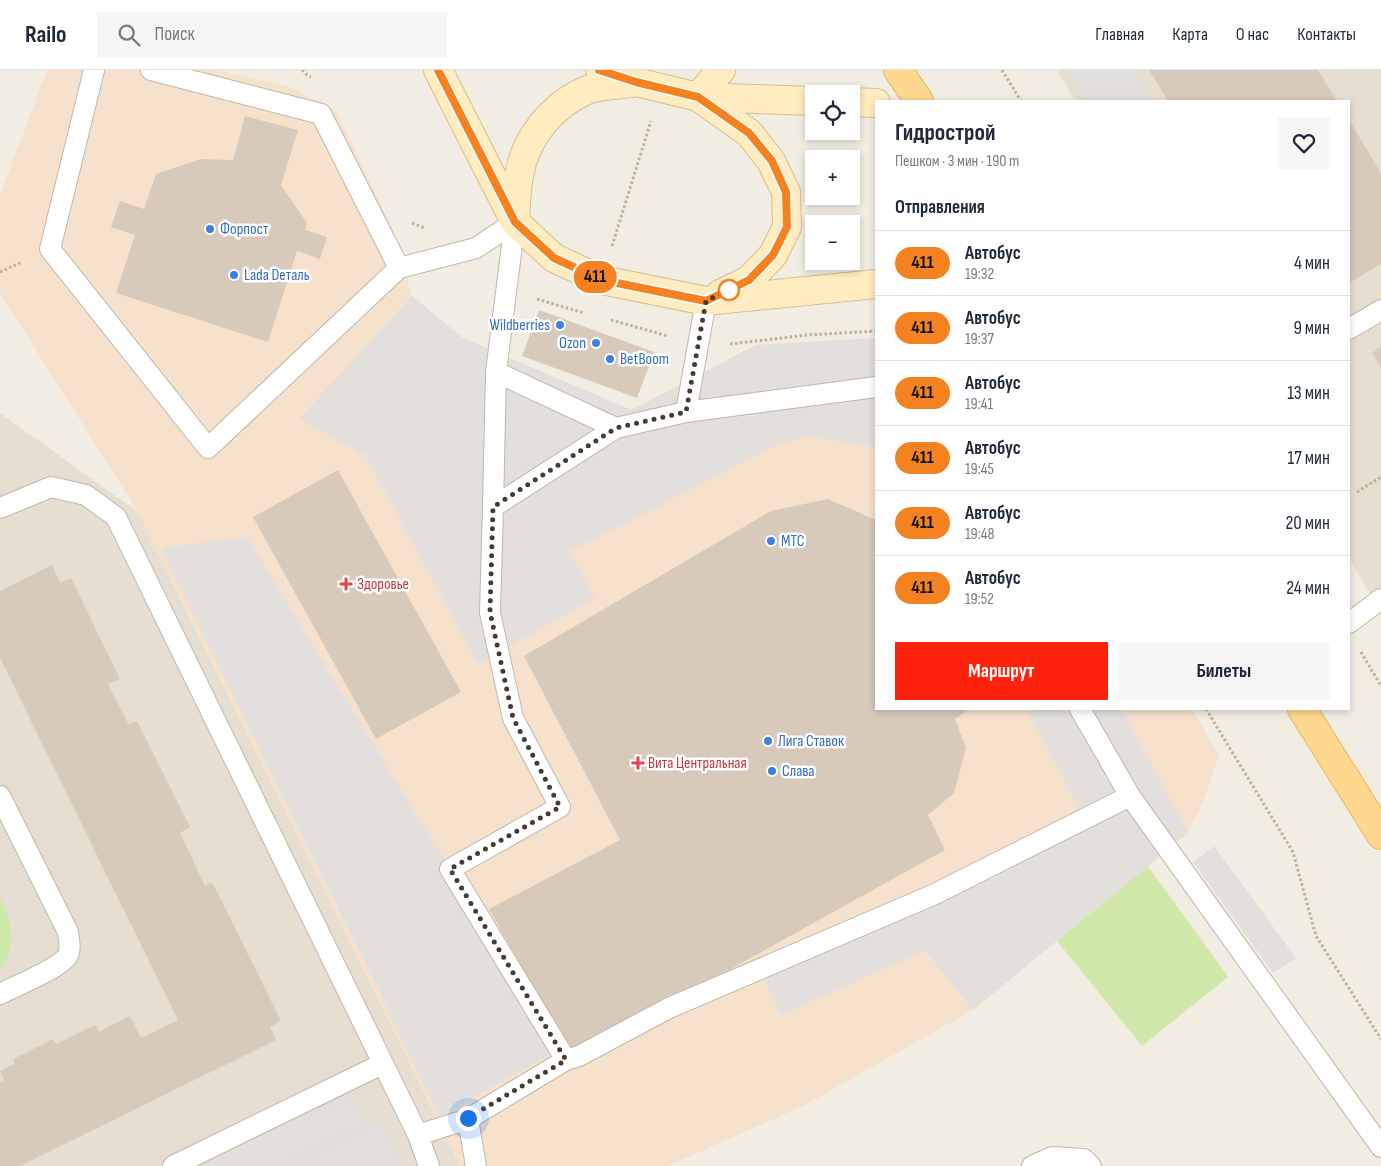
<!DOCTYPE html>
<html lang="ru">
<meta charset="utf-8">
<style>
:root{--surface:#fff;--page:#f6f6f7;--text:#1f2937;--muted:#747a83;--line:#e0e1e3;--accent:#ff230d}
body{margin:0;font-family:"Sofia Sans Condensed",sans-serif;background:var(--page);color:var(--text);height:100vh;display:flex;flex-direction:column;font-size:19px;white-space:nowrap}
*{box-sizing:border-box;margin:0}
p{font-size:16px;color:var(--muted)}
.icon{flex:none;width:28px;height:28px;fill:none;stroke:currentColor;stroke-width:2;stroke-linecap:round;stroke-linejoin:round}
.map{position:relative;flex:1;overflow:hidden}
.side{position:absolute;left:875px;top:30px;width:475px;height:610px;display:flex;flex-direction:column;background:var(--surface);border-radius:0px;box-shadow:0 2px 8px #0003}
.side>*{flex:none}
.badge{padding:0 10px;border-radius:16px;font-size:18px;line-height:32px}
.buttons{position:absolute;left:805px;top:15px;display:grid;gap:10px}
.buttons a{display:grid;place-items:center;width:55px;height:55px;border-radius:0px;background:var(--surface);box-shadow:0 2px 8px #0003;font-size:25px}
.you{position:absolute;width:25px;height:25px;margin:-12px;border:4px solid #fff;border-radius:50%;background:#1a73e8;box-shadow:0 0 0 8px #1a73e833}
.map>.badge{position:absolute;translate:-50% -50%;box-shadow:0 0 0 2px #fff}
h2{padding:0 20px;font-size:19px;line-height:45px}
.round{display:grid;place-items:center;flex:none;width:52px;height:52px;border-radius:0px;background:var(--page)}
.head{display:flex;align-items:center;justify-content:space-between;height:85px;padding:0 20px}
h1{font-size:24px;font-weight:700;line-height:38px}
.cta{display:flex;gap:10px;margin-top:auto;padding:10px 20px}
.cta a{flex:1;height:58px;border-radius:0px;background:var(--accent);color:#fff;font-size:20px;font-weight:700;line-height:58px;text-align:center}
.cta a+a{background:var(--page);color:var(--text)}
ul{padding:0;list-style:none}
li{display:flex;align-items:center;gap:15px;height:65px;padding:0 20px;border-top:1px solid var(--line)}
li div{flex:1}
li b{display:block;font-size:19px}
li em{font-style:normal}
li .badge{min-width:55px;font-weight:700;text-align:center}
header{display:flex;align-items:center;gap:30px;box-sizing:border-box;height:70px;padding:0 25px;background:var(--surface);border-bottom:1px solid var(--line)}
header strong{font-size:24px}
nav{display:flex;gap:28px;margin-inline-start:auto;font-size:18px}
.search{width:350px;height:45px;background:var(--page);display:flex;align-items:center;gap:12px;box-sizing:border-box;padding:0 18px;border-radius:0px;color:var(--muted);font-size:19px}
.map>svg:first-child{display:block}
.residential{fill:#e6ded1}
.commercial{fill:#f6e2cc}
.green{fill:#d0e8aa}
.parking{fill:#e2dfdc}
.building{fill:#d7cabb}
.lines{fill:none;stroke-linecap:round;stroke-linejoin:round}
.lane-casing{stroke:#c1b7a8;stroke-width:22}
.secondary-casing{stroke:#d4be91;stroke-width:30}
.primary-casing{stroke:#e7b55c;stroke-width:30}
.path{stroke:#c0af96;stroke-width:3;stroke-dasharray:2.5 2.5;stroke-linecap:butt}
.lane{stroke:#fff;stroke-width:20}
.secondary{stroke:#ffecc0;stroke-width:28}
.primary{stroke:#ffd88f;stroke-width:28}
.line-casing{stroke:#fff;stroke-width:11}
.line{stroke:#f58220;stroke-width:8}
.walk{stroke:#443c33;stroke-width:5;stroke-dasharray:0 9}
.shop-dot{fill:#3f7fe0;stroke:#fff;stroke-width:2}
.stop-dot{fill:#fff;stroke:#f58220;stroke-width:2.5}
.health-dot{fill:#e0444e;stroke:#fff;stroke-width:2}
.labels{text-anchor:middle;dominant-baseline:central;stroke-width:5;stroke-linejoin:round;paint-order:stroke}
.shop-label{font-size:16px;fill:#366cbe;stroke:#fff;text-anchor:start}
.health-label{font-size:16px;fill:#be3a42;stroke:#fff;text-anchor:start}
</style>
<header>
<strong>Railo</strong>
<div class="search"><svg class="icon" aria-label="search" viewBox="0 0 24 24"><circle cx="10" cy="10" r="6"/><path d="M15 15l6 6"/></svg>Поиск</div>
<nav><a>Главная</a><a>Карта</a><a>О нас</a><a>Контакты</a></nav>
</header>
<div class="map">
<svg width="1381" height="1096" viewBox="0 0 1381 1096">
<rect width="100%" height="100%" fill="#f2ede3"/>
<!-- residential -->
<path class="residential" d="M 1057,0 L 1381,0 L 1381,542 L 1349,488 L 1349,31 L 1075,31 Z
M 0,343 L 138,442 L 460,1096 L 0,1096 Z"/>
<!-- commercial -->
<path class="commercial" d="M 47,0 L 215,0 L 288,16 L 336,40 L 393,161 L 412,226 L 463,268 L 631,340 L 756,275 L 876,268 L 876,639 L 1192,639 L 1219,685 L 1206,725 L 1188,763 L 973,940 L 805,1035 L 668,1096 L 460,1096 L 138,442 L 0,223 L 0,125 Z"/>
<!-- green -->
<path class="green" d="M 1148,796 L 1228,907 L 1142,976 L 1057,871 Z
M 0,828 C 12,854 18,874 0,899 Z"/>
<!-- parking -->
<path class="parking" d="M 1066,0 L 1135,0 L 1154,31 L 1085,31 Z
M 412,226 L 463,268 L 632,340 L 756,275 L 876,268 L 876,378 L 812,366 L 780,373 L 569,482 L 595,528 L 478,594 L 365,385 L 299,349 Z
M 247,467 L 450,799 L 553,983 L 440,1046 L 161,478 Z
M 1027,639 L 1122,639 L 1188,763 L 973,940 L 925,880 L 781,945 L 760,899 L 913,831 L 1079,738 Z
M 1214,776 L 1296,888 L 1273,903 L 1193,792 Z
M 351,1023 L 366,1055 L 282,1096 L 200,1096 Z
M 381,1051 L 403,1096 L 288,1096 Z"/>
<!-- building -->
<path class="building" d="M 1149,0 L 1318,0 L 1337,31 L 1168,31 Z
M 245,46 L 298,60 L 281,115 L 307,153 L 305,160 L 327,167 L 320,189 L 297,181 L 268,272 L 116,223 L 135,165 L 111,157 L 120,131 L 144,139 L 156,104 L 201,89 L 233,90 Z
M 1349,50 L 1381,103 L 1381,194 L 1349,213 Z
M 539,240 L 654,282 L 637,328 L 522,286 Z
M 1381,277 L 1381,298 L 1372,283 Z
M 338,400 L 461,622 L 376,669 L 253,447 Z
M 828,429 L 876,450 L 876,639 L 970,639 L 955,649 L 966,678 L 954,723 L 928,745 L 945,780 L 572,987 L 489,839 L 620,770 L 524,586 L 771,441 Z
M 52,495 L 60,513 L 71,508 L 120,609 L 108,614 L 129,655 L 137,651 L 190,757 L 180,763 L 205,816 L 212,812 L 281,951 L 270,957 L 276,970 L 20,1096 L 0,1096 L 0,1012 L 4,1010 L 0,1001 L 15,993 L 13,989 L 53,969 L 56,974 L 95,955 L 99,962 L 130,946 L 141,968 L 178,950 L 0,588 L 0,521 Z"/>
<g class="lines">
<!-- lane casing -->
<g class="lane-casing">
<path id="lane" d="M 94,0 L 50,179 L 208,378 L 399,198 L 321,44 L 151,0
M 515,152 L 496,302 L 616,358 L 686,342 L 876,317
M 399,198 L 476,178 L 515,152
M 1349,259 L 1381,240
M 686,342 L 706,231
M 493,437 L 496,302
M 0,438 L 51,417 L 86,425 L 116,447 L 418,1065 L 468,1049 L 476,1096
M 1349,553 L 1381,529
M 0,726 L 68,862 C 69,870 72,881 66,888 C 55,900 16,916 0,924
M 1130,726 L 1381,1077
M 566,990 L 450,799 L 560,737 L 513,648 L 490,543 L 493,437 L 616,358
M 468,1049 L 566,990 L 579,986 L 669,938 L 935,824 L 1130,726 L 1080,639
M 418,1065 L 429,1096
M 173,1096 L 382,994
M 1032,1096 L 1052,1087 L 1084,1089 L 1091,1096"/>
</g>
<!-- secondary casing -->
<g class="secondary-casing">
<path id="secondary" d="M 438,0 L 515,152 L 554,188 L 602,210 L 706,231 L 876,214
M 600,0 L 636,12 L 698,27 L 814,31
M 698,27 L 749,63 L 771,91 L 786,122 L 787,157 L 773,185 L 749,210 L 720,224
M 698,27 L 721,0
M 851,32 L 876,33
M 515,152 C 516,137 516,121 519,106 C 525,68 552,35 587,20 C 600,15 618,15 632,13"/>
</g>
<!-- primary casing -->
<g class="primary-casing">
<path id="primary" d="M 898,0 L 919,31
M 1302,639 L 1381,765"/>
</g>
<!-- path -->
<path class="path" d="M 302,0 L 306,4 L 311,7
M 1002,0 L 1021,31
M 412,153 L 425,158
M 612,176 L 651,51
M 0,202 L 22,192
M 537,229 L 584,243
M 611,250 L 668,266
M 730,274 L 807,265 L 876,261
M 1357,422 L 1381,407
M 1361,582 L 1381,616
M 1206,639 L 1293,782 L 1316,866 L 1381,969"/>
<!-- lane -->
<use href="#lane" class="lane"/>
<!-- secondary -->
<use href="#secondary" class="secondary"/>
<!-- primary -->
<use href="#primary" class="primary"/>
</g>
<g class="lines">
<!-- line casing -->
<g class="line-casing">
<path id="line" d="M 438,0 L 515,152 L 554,188 L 602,210 L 706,231 L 749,210 L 773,185 L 787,157 L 786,122 L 772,91 L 749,63 L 698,27 L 636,12 L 599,0"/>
</g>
<!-- line -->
<use href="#line" class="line"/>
<!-- walk -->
<path class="walk" d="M 468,1048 L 566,990 L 450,799 L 560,737 L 513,648 L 490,542 L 493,437 L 616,358 L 686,342 L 706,231 L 734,217 L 729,220"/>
</g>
<!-- markers -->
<g class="shop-dot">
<circle cx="210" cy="159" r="5"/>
<circle cx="234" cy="205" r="5"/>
<circle cx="560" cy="255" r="5"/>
<circle cx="596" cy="273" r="5"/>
<circle cx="610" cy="289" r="5"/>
<circle cx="771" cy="471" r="5"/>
<circle cx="768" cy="671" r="5"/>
<circle cx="772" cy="701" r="5"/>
</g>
<circle class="stop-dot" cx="729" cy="220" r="10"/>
<g class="health-dot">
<path d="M343.5 506.5h5v5h5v5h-5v5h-5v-5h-5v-5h5z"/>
<path d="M635.5 685.5h5v5h5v5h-5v5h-5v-5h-5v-5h5z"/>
</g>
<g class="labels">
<!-- shop labels -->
<g class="shop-label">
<text x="220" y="159">Форпост</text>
<text x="244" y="205">Lada Dеталь</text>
<text x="550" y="255" text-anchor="end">Wildberries</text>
<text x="586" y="273" text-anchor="end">Ozon</text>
<text x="620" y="289">BetBoom</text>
<text x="781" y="471">МТС</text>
<text x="778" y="671">Лига Ставок</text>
<text x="782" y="701">Слава</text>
</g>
<!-- health labels -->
<g class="health-label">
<text x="357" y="514">Здоровье</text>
<text x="648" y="693">Вита Центральная</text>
</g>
</g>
</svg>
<div class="buttons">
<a><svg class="icon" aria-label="locate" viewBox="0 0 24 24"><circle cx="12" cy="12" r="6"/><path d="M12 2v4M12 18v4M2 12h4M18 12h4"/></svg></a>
<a>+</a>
<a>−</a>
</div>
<div class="you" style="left:468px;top:1048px"></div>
<b class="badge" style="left:595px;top:207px;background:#f58220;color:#111">411</b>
<section class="side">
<div class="head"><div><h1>Гидрострой</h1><p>Пешком · 3 мин · 190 m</p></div><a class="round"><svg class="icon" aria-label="heart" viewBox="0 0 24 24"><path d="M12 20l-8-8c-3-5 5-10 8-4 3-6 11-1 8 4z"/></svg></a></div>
<h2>Отправления</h2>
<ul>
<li><span class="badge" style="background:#f58220;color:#111">411</span><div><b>Автобус</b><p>19:32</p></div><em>4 мин</em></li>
<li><span class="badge" style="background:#f58220;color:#111">411</span><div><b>Автобус</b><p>19:37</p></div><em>9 мин</em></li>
<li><span class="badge" style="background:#f58220;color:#111">411</span><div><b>Автобус</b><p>19:41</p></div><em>13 мин</em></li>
<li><span class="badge" style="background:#f58220;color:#111">411</span><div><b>Автобус</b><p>19:45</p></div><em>17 мин</em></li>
<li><span class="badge" style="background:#f58220;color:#111">411</span><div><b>Автобус</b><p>19:48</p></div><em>20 мин</em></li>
<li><span class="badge" style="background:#f58220;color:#111">411</span><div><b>Автобус</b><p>19:52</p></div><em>24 мин</em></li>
</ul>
<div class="cta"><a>Маршрут</a><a>Билеты</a></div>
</section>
</div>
